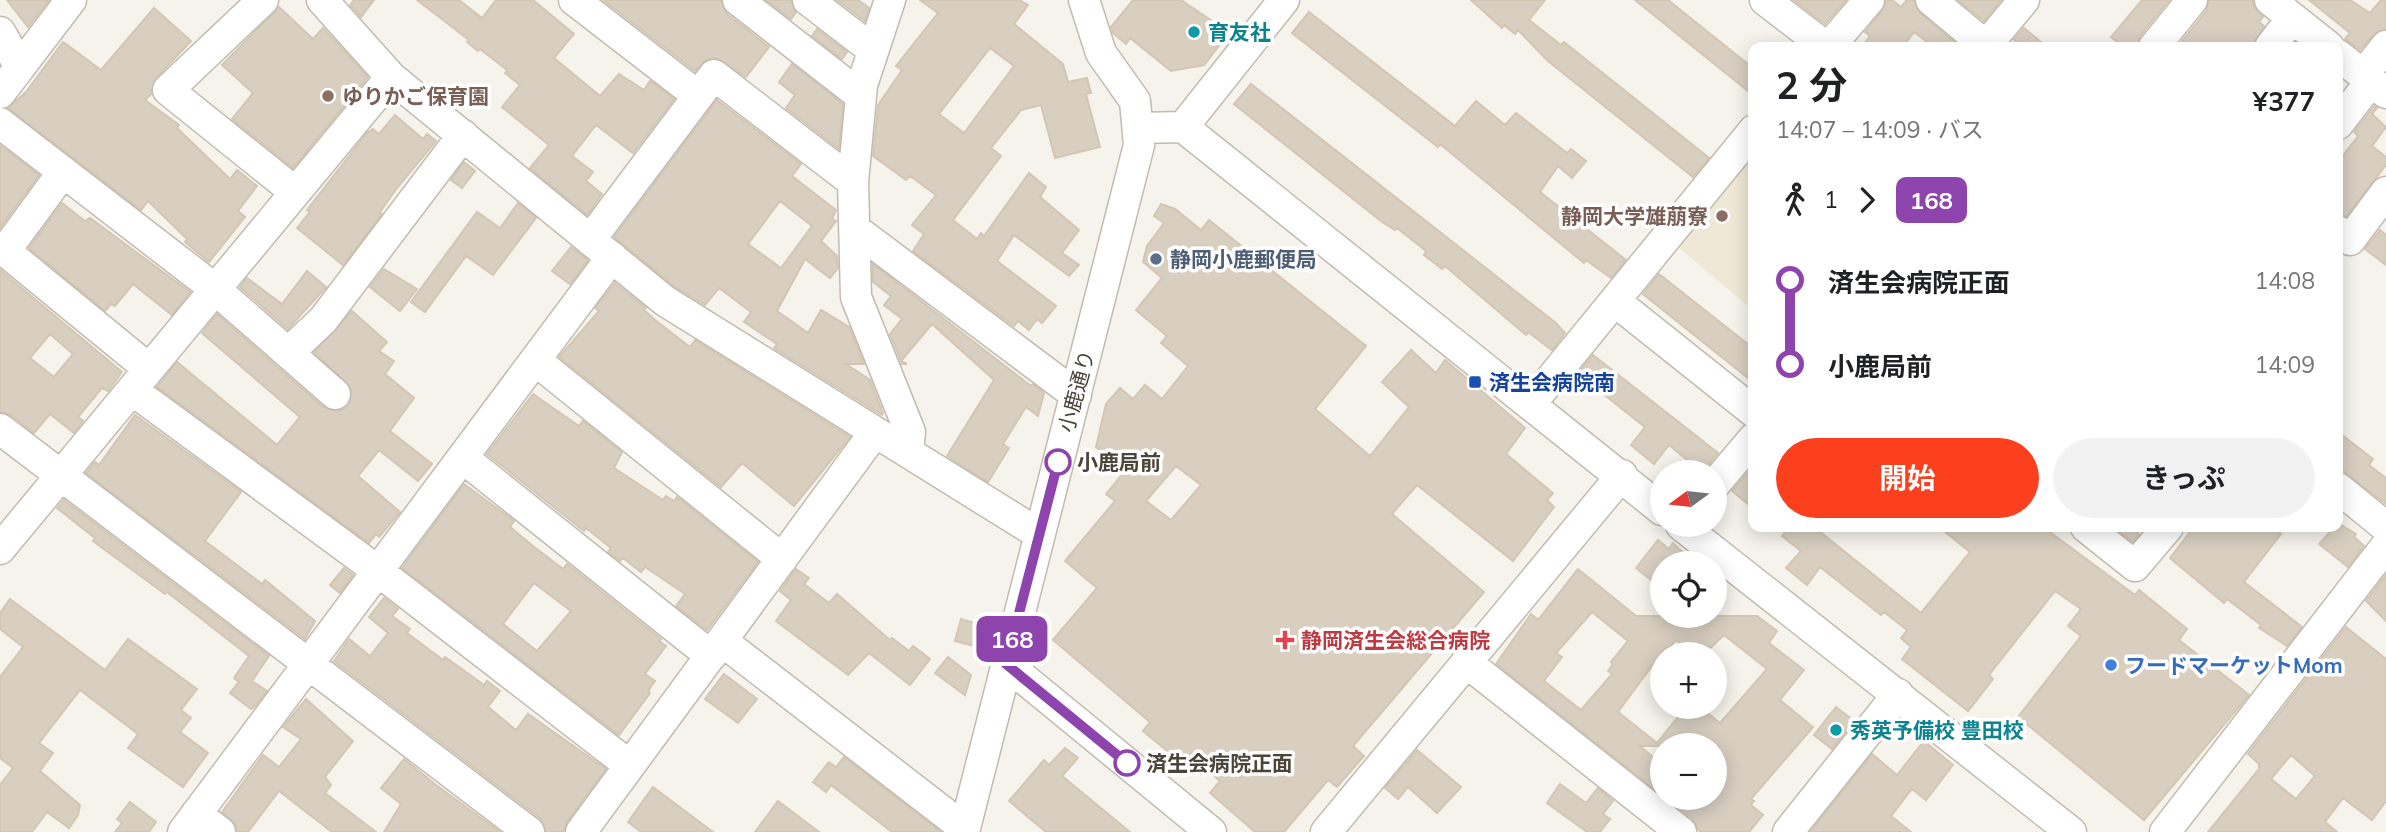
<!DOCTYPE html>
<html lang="ja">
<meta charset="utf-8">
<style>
:root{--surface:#fff;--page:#f2f2f2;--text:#202124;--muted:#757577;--accent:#fc3f1d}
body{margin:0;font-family:Mulish,"Noto Sans JP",sans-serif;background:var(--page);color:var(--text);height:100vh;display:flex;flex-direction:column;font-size:26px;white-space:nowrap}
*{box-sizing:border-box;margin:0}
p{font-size:23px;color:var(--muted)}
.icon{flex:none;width:38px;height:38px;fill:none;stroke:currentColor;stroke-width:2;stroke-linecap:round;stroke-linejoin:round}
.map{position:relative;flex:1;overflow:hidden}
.details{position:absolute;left:1748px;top:42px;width:595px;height:490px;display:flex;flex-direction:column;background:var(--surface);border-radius:14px;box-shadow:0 4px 18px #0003}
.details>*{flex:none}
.badge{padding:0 14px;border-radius:10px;font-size:24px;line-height:46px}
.needle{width:46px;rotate:255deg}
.controls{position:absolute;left:1650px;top:460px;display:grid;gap:14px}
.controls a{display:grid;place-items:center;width:77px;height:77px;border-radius:50%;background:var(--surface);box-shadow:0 4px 18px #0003;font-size:35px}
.map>.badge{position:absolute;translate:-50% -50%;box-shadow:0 0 0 4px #fff}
.legs{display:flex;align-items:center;gap:10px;height:77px;padding:0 28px;font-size:23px}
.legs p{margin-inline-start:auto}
.summary{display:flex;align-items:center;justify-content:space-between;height:119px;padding:0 28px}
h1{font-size:38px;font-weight:700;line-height:52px}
.button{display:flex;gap:14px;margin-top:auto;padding:14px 28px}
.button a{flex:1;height:80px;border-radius:42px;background:var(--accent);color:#fff;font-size:28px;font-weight:700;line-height:80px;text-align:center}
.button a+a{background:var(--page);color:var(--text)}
ul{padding:0 28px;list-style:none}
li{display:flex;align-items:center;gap:24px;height:84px;font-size:26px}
li i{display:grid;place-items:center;width:10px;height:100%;margin:0 9px;background:currentColor}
li i::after{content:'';width:18px;height:18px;margin:-9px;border:5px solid;border-radius:50%;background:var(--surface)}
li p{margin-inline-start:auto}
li:first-child i{background:linear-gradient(#0000 50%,currentColor 0)}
li:last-child i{background:linear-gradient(currentColor 50%,#0000 0)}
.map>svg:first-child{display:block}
.education{fill:#efe8d6}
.building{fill:#d8cfc1;stroke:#d3c7b4;stroke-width:2;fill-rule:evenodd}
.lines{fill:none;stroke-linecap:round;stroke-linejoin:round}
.minor-casing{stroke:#c2bbae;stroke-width:33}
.minor{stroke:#fff;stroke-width:30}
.line-1-casing{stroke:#fff;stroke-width:16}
.line-1{stroke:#8e44ad;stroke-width:10}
.culture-dot{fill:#0f9aa8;stroke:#fff;stroke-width:2.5}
.education-dot{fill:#8d6e63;stroke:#fff;stroke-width:2.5}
.service-dot{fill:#5c6f8a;stroke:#fff;stroke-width:2.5}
.transit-dot{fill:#1a4fb4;stroke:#fff;stroke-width:2.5}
.stop-1-dot{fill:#fff;stroke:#8e44ad;stroke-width:3.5}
.health-dot{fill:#e0444e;stroke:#fff;stroke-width:2.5}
.shop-dot{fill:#3f7fe0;stroke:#fff;stroke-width:2.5}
.labels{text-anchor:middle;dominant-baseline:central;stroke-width:7;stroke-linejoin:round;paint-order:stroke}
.culture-label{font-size:21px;font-weight:bold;fill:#0d838f;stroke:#fff;text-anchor:start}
.education-label{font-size:21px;font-weight:bold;fill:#785e54;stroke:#fff;text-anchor:start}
.service-label{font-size:21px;font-weight:bold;fill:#4e5e75;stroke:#fff;text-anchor:start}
.transit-label{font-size:21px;font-weight:bold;fill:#164399;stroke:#fff;text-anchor:start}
.street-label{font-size:21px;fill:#4b4439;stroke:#fff}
.stop-label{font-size:21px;font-weight:bold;fill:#4b4439;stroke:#fff;text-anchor:start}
.health-label{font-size:21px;font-weight:bold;fill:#be3a42;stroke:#fff;text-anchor:start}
.shop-label{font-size:21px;font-weight:bold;fill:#366cbe;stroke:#fff;text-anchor:start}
</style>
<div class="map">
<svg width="2386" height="832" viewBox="0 0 2386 832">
<rect width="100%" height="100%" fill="#f6f3ec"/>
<!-- education -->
<path class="education" d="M 1753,140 L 1753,310 L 1671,241 Z"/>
<!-- building -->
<path class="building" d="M 7,0 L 49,0 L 28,27 Z
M 354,0 L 374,0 L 361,17 L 350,5 Z
M 417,0 L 459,0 L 482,18 L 496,0 L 533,0 L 574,34 L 554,58 L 600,96 L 619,74 L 644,90 L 650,81 L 674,99 L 633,153 L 596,125 L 572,156 L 593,172 L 586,181 L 602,194 L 587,215 L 530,168 L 549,145 L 502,107 L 520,85 L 505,73 L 507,70 L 480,49 L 478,51 L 467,42 L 469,40 Z
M 603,0 L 721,0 L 727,14 L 769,47 L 746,77 L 716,58 L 707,59 L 695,71 Z
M 766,0 L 791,0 L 796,12 L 791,19 Z
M 837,0 L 858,0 L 869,8 L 865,21 Z
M 920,0 L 1019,0 L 1028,5 L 1014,24 L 1063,64 L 1068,82 L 1087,78 L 1091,93 L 1086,94 L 1100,147 L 1055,158 L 1041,105 L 1021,110 L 991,148 L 1001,156 L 953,220 L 977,239 L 981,233 L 984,236 L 1029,173 L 1046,187 L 1040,197 L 1079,230 L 1062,253 L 1079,265 L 1069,276 L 1014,235 L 997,261 L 1056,306 L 1042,323 L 1037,319 L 1029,330 L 1018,321 L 1014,326 L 913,251 L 924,234 L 912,225 L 936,195 L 910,176 L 906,180 L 873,156 L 878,105 L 902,70 L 896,66 L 938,13 ZM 990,48 L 1014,66 L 964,133 L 939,114 Z
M 1133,0 L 1181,0 L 1212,21 L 1205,29 L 1222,42 L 1204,65 L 1171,71 L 1130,38 L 1126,44 L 1113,33 L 1111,27 Z
M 1471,0 L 1545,0 L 1529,20 L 1561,45 L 1564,42 L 1709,158 L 1693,177 L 1548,61 L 1518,30 L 1515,34 L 1504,25 L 1502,28 Z
M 1635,0 L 1668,0 L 1754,69 L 1754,96 Z
M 1794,0 L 1846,0 L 1825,24 Z
M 1886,0 L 1892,0 L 1901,7 L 1907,0 L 1914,0 L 1920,13 L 1960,47 L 1934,47 L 1914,32 L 1903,47 L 1862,47 L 1870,36 L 1865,32 L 1882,11 Z
M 1958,0 L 2001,0 L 1984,21 Z
M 2142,0 L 2169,0 L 2140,36 L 2137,47 L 2124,47 L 2111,37 Z
M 2209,0 L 2253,0 L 2254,7 L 2263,17 L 2259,22 L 2264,26 L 2253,47 L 2190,47 L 2182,41 L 2206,11 Z
M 2309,0 L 2350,0 L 2370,13 L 2381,0 L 2386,0 L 2386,29 L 2373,35 L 2360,50 L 2345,39 L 2350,33 Z
M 279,7 L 313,39 L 323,28 L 368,77 L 293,168 L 232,119 L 253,93 L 222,65 Z
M 154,8 L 191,41 L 156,78 L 151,94 L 145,100 L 179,125 L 177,128 L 230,179 L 237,170 L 257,186 L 238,211 L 245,217 L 209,262 L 185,242 L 187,239 L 148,201 L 141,210 L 8,108 L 26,92 L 63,42 L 101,70 Z
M 1309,12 L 1455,126 L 1476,101 L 1505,125 L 1516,113 L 1567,153 L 1571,149 L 1586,161 L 1572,178 L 1558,166 L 1540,192 L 1626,260 L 1611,278 L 1586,260 L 1584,263 L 1440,144 L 1438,147 L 1292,33 Z
M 2024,28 L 2047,47 L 2022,47 L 2014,40 Z
M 817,29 L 847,52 L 842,59 L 812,36 Z
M 792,64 L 843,104 L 839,149 L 786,108 L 795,95 L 779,82 Z
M 1251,84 L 1556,323 L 1565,333 L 1552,350 L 1528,332 L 1526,335 L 1445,266 L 1442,269 L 1424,255 L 1426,251 L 1397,228 L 1395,230 L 1382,222 L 1234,104 Z
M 717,100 L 801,164 L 792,176 L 836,210 L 832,219 L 836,221 L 821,241 L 837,256 L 838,268 L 830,278 L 805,259 L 777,311 L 808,333 L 821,310 L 849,327 L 864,364 L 846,364 L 870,380 L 883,413 L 882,415 L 774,348 L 777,344 L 744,322 L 751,312 L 719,288 L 705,305 L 675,287 L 614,237 ZM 780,201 L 812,226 L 781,268 L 748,244 Z
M 2374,106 L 2377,108 L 2372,114 L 2386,127 L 2372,146 L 2386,157 L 2386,165 L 2346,216 L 2338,214 L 2338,162 L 2358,136 L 2354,132 Z
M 395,115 L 423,139 L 427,134 L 436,141 L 397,188 L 380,212 L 382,214 L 343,265 L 297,228 L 310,212 L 307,210 L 367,133 L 373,129 L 379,134 Z
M 0,145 L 39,175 L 0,228 Z
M 464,162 L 475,171 L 462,188 L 451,180 Z
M 62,203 L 85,221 L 90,218 L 190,292 L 172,315 L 133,284 L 115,306 L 111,304 L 105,311 L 29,248 Z
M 518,203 L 536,218 L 493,275 L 466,256 L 425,312 L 411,302 L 477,212 L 500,228 Z
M 1161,204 L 1175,209 L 1201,230 L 1209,220 L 1366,346 L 1315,409 L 1370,456 L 1409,407 L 1382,382 L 1411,350 L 1436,373 L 1445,360 L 1525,428 L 1506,454 L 1553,493 L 1547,500 L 1554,507 L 1513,561 L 1417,485 L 1392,514 L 1484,592 L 1353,746 L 1364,756 L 1337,787 L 1328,780 L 1284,832 L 1255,832 L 1210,793 L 1220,781 L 1190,755 L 1183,764 L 1143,731 L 1150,722 L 1053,640 L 1097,588 L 1065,561 L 1115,501 L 1106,494 L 1125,471 L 1096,447 L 1106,404 L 1120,388 L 1133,399 L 1145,385 L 1162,399 L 1188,366 L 1161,343 L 1167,336 L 1136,310 L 1162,278 L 1143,262 L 1147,246 L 1164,223 L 1154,216 ZM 1176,466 L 1201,485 L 1171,520 L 1146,501 Z
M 2380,230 L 2386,235 L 2386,265 L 2365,249 Z
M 571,247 L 588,260 L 570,284 L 552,271 Z
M 873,264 L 1031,386 L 1033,384 L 1044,393 L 1038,416 L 1026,407 L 1003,444 L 1009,448 L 988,482 L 947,456 L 994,380 L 932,324 L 901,361 L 907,364 L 902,364 L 890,334 L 902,319 L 884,305 L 891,296 L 873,282 Z
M 384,269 L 417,289 L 400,311 L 370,287 Z
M 0,270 L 122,372 L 108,391 L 102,388 L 78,417 L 83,421 L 74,433 L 50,414 L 34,433 L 11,415 L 0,412 ZM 50,334 L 73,354 L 54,377 L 30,358 Z
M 307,271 L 326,287 L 288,329 L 240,287 L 247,278 L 282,304 Z
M 1659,274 L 1754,349 L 1754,383 L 1643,294 Z
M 615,283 L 646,308 L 644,310 L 655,320 L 690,347 L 695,340 L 850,437 L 794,506 L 742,463 L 721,487 L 559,357 L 599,311 L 595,308 Z
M 352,311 L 387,342 L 379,351 L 394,361 L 385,374 L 414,398 L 390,431 L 432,464 L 418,481 L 379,450 L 358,476 L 400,512 L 379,537 L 376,534 L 369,543 L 157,387 L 177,362 L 277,445 L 300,417 L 202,333 L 217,314 L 323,407 L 340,411 L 349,405 L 351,388 L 314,352 Z
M 1593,355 L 1718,453 L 1702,472 L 1669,445 L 1654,464 L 1631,445 L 1645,427 L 1578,374 Z
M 533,394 L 579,426 L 583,421 L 622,452 L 614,468 L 663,500 L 666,496 L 674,501 L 677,497 L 758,562 L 707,630 L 676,606 L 685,594 L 645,567 L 641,572 L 623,558 L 620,561 L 608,552 L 611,548 L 586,528 L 584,531 L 487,454 Z
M 135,415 L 241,492 L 205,541 L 262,584 L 265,580 L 315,621 L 305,639 L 86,473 L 95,462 L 99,465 Z
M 2338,432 L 2373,459 L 2369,465 L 2386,478 L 2386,504 L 2338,467 Z
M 1754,466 L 1754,509 L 1732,491 Z
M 464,484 L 514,521 L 510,527 L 533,546 L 563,569 L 567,564 L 661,639 L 659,641 L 666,646 L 645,674 L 655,681 L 648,691 L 650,693 L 619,735 L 402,568 ZM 534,583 L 571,611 L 537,651 L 503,624 Z
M 64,500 L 269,656 L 252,681 L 267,691 L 254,707 L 251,709 L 230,693 L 239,682 L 234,678 L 249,656 L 167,592 L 165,594 L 93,541 L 95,538 L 57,508 Z
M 2338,523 L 2356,534 L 2354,537 L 2364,546 L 2348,567 L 2319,544 Z
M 1789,527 L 1814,527 L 1921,613 L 1970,552 L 1939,527 L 2043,527 L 2135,595 L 2139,590 L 2187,629 L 2179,640 L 2249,695 L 2144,820 L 2018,717 L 2081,636 L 2068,626 L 2081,609 L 2055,591 L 1989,675 L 1993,679 L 1968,711 L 1902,659 L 1911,647 L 1901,638 L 1907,630 L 1884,612 L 1881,615 L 1820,567 L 1807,585 L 1786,568 L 1801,551 L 1782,536 Z
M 2114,527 L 2130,527 L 2139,534 L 2133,542 Z
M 2194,527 L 2272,527 L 2281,534 L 2244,582 L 2302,627 L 2287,646 L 2259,628 L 2261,625 L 2227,599 L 2224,603 L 2170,558 Z
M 1658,540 L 1669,549 L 1673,543 L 1695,564 L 1662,564 L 1662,589 L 1636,568 Z
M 344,568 L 353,575 L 340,593 L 330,585 Z
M 796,569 L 809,578 L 804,584 L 829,603 L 837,594 L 890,640 L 892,638 L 909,651 L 913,646 L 930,659 L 910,685 L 869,653 L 848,675 L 776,621 L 791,600 L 780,591 Z
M 1578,569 L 1636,616 L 1757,616 L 1777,631 L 1769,643 L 1804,670 L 1780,700 L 1813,727 L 1751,799 L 1754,801 L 1751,805 L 1763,815 L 1749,832 L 1700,832 L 1692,818 L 1666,798 L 1715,798 L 1715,746 L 1640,746 L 1662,765 L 1662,795 L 1496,664 L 1531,614 L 1538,620 ZM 1592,612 L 1628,641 L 1611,662 L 1613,664 L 1608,671 L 1612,674 L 1581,710 L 1544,681 L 1562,657 L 1556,653 ZM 1724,635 L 1767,669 L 1720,723 L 1700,707 L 1686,707 L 1657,743 L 1618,712 L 1666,647 L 1668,649 L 1676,640 L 1695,654 L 1704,654 Z
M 2386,575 L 2386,621 L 2366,601 Z
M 384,598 L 398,609 L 392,616 L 410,629 L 407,633 L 443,660 L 445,657 L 484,685 L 487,681 L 500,691 L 488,707 L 516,730 L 528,714 L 606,769 L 567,822 L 563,832 L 546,832 L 540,818 L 334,661 L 349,639 L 370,656 L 388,633 L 369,617 Z
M 10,599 L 105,670 L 128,639 L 197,689 L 181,710 L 191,718 L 180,732 L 208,753 L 183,787 L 128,748 L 138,734 L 80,690 L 39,743 L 53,753 L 40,771 L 80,805 L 78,815 L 69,828 L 47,812 L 32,832 L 0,832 L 0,785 L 13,768 L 0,758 L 0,677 L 23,647 L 0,629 L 0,613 Z
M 961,619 L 984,626 L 978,647 L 955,641 Z
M 2346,627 L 2386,659 L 2386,801 L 2372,820 L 2343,798 L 2325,822 L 2337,832 L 2208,832 L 2259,769 L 2259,764 L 2248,754 ZM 2291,755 L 2315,776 L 2296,799 L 2271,779 Z
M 948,657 L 971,675 L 965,695 L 935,673 Z
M 724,674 L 757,699 L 738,723 L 705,699 Z
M 306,699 L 353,741 L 325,777 L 331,785 L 325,793 L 376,832 L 332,832 L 279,791 L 248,832 L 237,832 L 236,825 L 222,812 L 263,755 L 279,767 L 301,739 L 283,727 Z
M 1836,707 L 1854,721 L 1832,749 L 1814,735 Z
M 1924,741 L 1953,765 L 1926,800 L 1912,789 L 1891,816 L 1911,832 L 1810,832 L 1872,754 L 1897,775 Z
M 1065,748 L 1078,758 L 1062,776 L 1130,832 L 1046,832 L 1009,801 L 1044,760 L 1049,765 Z
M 1417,750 L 1461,787 L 1437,813 L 1408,787 L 1398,799 L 1385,788 Z
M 844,757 L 941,832 L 892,832 L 831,785 L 826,792 L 813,782 L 829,762 L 836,767 Z
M 404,759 L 436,785 L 500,832 L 384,832 L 401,804 L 381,788 Z
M 1560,784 L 1586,803 L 1598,788 L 1613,801 L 1603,814 L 1610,819 L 1600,832 L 1587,832 L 1547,803 Z
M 653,787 L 713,832 L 641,832 L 628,822 Z
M 778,801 L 819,832 L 755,832 Z
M 130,802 L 156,822 L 149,832 L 115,832 L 122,823 L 117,819 Z"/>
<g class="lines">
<!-- minor casing -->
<g class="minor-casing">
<path id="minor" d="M 263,0 L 168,90 L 295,192
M 322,0 L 391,77 L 665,301 L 1039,534
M 574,0 L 697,95
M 738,0 L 861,96
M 808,0 L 873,50
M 890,0 L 862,85 L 853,182 L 856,297 L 910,432 L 908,452
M 1765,0 L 1826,47
M 1931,0 L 1986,46
M 2270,0 L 2329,47
M 0,32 L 20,67 L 0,93
M 1829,47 L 1869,0
M 1985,47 L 2024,0
M 2154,47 L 2192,0
M 2270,47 L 2292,18
M 2338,55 L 2386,93
M 20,67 L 71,0
M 2363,75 L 2386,46
M 0,123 L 215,289 L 335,394
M 2338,124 L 2371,81
M 1183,127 L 1284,0
M 1139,128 L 1183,127 L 1662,510
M 63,172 L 5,251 L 149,369
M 856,230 L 1076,395
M 2338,231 L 2350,240 L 2386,192
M 590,240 L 714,75 L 853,182
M 1616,302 L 1754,412
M 288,353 L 323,320 L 463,135
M 535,360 L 782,559
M 132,390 L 378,571 L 629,765
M 1532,402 L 1754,130
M 0,429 L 529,832
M 463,458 L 711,656
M 1715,484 L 1754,438
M 2338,488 L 2386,527
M 1681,525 L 2071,832
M 2086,527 L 2135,566 L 2168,527
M 0,549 L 391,77
M 722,641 L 964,828
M 1466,662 L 1681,832
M 1006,664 L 1211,832
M 196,814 L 220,832
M 183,832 L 612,257
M 581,832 L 875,432
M 964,832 L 1139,145 L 1135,101 L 1101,53 L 1084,0
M 1326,832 L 1622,475
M 1788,832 L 1898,694
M 2165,832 L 2386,546"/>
</g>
<!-- minor -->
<use href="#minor" class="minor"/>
</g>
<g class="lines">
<!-- line-1 casing -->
<g class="line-1-casing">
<path id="line-1" d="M 1058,462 L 1006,664 L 1127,763"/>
</g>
<!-- line-1 -->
<use href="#line-1" class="line-1"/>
</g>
<!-- markers -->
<g class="culture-dot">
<circle cx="1194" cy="32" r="7"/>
<circle cx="1836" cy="730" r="7"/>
</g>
<g class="education-dot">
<circle cx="328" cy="96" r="7"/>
<circle cx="1722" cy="216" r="7"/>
</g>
<circle class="service-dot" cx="1156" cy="259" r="7"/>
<rect class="transit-dot" x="1468" y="375" width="14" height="14" rx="3.5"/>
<g class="stop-1-dot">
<circle cx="1058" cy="462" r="12"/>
<circle cx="1127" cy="763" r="12"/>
</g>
<path class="health-dot" d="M1281.5 629.5h7v7h7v7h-7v7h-7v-7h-7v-7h7z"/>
<circle class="shop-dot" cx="2111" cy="665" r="7"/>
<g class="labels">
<!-- culture labels -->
<g class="culture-label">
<text x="1208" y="32">育友社</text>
<text x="1850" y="730">秀英予備校 豊田校</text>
</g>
<!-- education labels -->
<g class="education-label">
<text x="342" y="96">ゆりかご保育園</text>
<text x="1708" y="216" text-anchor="end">静岡大学雄萠寮</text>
</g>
<!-- service labels -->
<g class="service-label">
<text x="1170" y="259">静岡小鹿郵便局</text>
</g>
<!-- transit labels -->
<g class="transit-label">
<text x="1489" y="382">済生会病院南</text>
</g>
<!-- street labels -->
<g class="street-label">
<text transform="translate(1076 391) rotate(-75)">小鹿通り</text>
</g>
<!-- stop labels -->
<g class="stop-label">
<text x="1077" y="462">小鹿局前</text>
<text x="1146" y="763">済生会病院正面</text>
</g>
<!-- health labels -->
<g class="health-label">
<text x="1301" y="640">静岡済生会総合病院</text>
</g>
<!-- shop labels -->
<g class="shop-label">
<text x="2125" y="665">フードマーケットMom</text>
</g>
</g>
</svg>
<div class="controls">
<a><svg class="needle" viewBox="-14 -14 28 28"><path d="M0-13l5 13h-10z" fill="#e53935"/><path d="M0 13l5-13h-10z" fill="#757577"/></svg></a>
<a><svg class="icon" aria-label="locate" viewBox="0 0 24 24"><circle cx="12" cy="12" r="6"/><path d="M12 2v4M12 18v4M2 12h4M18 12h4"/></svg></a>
<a>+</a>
<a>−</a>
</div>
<b class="badge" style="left:1012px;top:639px;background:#8e44ad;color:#fff">168</b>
<section class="details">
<div class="summary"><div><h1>2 分</h1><p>14:07 – 14:09 · バス</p></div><b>¥377</b></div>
<div class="legs"><svg class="icon" aria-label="walk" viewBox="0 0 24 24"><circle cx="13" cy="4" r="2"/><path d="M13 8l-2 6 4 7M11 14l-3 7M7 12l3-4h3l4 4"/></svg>1<svg class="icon" aria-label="forward" viewBox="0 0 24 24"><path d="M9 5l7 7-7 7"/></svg><b class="badge" style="background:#8e44ad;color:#fff">168</b></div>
<ul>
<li><i style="color:#8e44ad"></i><b>済生会病院正面</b><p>14:08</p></li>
<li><i style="color:#8e44ad"></i><b>小鹿局前</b><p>14:09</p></li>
</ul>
<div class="button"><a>開始</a><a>きっぷ</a></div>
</section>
</div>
